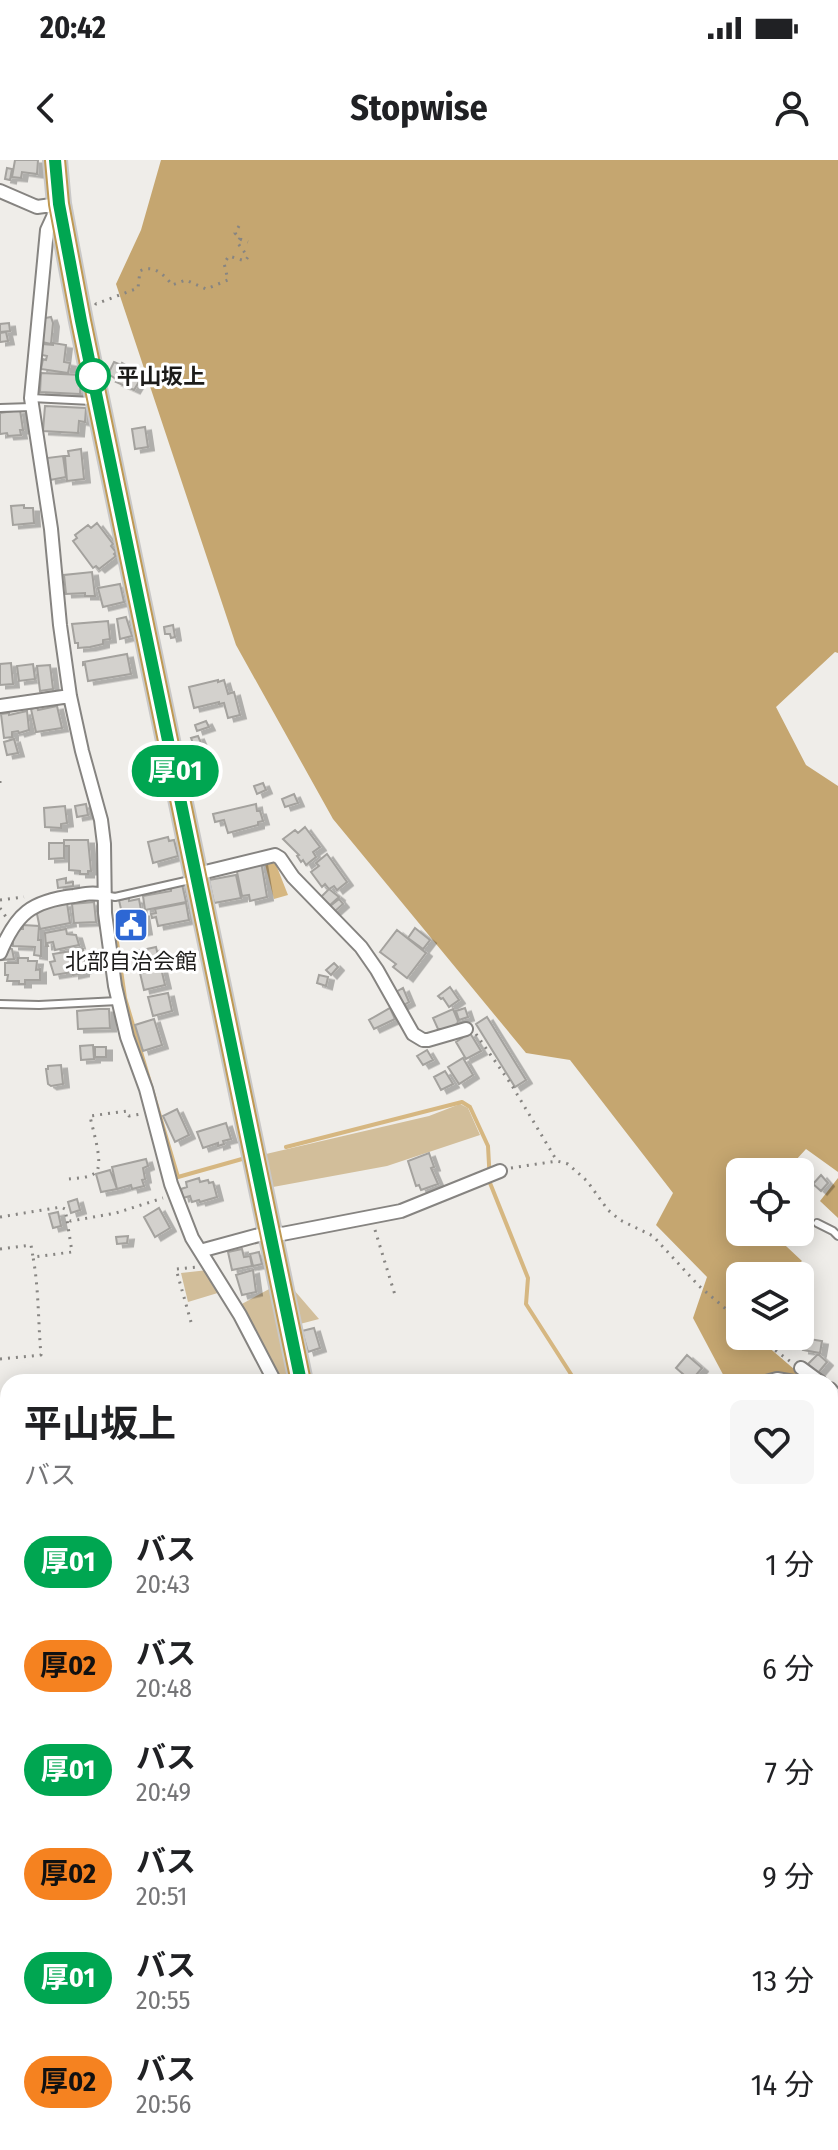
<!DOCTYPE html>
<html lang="ja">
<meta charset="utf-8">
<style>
:root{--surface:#fff;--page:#f6f6f6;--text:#202124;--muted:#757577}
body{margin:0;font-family:"Fira Sans Condensed","Noto Sans JP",sans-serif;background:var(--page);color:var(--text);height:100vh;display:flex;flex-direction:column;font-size:30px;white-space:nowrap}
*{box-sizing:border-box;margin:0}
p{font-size:26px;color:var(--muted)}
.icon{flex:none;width:44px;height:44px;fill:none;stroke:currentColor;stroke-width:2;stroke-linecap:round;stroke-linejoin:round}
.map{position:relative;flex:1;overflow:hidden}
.drawer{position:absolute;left:0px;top:1214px;width:838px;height:776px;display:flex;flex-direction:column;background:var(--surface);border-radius:24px 24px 0 0;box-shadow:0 4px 20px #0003}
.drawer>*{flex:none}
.badge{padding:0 16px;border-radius:26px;font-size:28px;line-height:52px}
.fabs{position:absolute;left:726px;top:998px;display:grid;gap:16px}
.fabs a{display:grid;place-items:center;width:88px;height:88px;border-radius:12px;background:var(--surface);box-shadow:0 4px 20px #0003;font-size:40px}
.map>.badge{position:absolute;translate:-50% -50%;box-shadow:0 0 0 4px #fff}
.round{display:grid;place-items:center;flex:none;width:84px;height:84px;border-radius:12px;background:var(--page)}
.head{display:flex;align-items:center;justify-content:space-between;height:136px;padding:0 24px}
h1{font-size:38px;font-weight:700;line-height:60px}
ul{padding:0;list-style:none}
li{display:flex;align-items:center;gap:24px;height:104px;padding:0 24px}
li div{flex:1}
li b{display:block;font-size:30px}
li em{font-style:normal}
li .badge{min-width:88px;font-weight:700;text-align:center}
.status{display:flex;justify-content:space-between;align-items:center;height:56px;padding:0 40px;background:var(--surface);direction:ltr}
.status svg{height:22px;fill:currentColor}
header{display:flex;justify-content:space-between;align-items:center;height:104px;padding:0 24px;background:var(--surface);font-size:36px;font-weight:700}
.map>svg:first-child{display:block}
.green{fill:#d2be9a}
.forest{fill:#c5a670}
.water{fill:#d6b781}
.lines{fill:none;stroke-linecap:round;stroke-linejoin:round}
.stream{stroke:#d6b781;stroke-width:4}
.river{stroke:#d6b781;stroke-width:26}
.building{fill:#d3d1cd;stroke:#a4a29e;stroke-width:2;filter:url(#shadow)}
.lane-casing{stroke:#868481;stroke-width:10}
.street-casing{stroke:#868481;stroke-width:16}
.highway-casing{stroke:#c9c8c8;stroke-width:26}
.path{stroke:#878582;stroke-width:3;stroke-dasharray:2 6;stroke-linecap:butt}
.lane{stroke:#fff;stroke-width:6}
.street{stroke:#fff;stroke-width:12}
.highway{stroke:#bf9952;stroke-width:22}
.line-casing{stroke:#fff;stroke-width:18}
.line{stroke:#00a651;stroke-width:12}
.stop-dot{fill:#fff;stroke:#00a651;stroke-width:4}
.labels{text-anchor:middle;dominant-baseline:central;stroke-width:6;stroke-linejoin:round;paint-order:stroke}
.stop-label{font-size:22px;font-weight:bold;fill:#1c1b19;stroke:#fff;text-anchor:start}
.poi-label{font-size:22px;fill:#1c1b19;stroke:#fff}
</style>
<div class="status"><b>20:42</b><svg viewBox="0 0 49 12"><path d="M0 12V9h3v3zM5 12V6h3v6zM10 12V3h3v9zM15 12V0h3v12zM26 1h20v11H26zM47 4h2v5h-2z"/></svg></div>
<header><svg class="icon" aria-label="back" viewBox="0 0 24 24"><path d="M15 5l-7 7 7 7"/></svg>Stopwise<svg class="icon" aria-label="person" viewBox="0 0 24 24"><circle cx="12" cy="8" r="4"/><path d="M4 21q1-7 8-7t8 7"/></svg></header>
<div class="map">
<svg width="838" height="1990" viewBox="0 0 838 1990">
<defs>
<filter id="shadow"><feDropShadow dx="6" dy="3.5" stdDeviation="0" flood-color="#0004"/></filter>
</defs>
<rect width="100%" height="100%" fill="#efede9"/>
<!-- green -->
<path class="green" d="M 460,944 L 468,948 L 480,975 L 387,1006 L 273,1027 L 266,994 L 429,956 Z
M 208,1110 L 221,1132 L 188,1142 L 181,1113 Z
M 271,1128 L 288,1216 L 277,1218 L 240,1145 Z
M 294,1130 L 319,1159 L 300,1164 Z"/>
<!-- forest -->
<path class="forest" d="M 161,0 L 838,0 L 838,493 L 835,492 L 776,547 L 806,605 L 838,626 L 838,1012 L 806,989 L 785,1012 L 740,1012 L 740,1072 L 771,1072 L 802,1101 L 785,1116 L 740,1116 L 740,1176 L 775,1176 L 766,1185 L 809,1222 L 727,1222 L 693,1158 L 707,1117 L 656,1065 L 673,1033 L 570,900 L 526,893 L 333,659 L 236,485 L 116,124 L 141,70 Z
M 838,1018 L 838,1058 L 820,1041 Z
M 838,1235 L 838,1605 L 830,1607 L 830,1236 Z
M 0,1769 L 8,1770 L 8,1982 L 185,1982 L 191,1990 L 0,1990 Z"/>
<!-- water -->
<path class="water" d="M 264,700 L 270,700 L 275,702 L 288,735 L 274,739 Z"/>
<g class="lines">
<!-- stream -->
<path class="stream" d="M 117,782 L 125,838 L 178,1017 L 242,999
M 286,987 L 462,942 L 470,947 L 488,986 L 490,1023 L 528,1118 L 526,1144 L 576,1222
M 830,1663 L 838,1672"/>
<!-- river -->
<path class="river" d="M 0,1852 L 8,1863
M 144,1982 L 160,1990"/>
</g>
<!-- building -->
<path class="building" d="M 15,0 L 38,0 L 37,14 L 22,12 L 21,18 L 12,17 Z
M 7,8 L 12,9 L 10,20 L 5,19 Z
M 51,157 L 53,163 L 51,184 L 42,182 L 45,158 Z
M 9,163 L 10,171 L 0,172 L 0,164 Z
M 6,172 L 8,181 L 0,182 L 0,173 Z
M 53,183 L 66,185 L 64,202 L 70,203 L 68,213 L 41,209 L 43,199 L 46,200 L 47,196 L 42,195 L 42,184 L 53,185 Z
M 114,202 L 121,205 L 122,203 L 143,215 L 134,230 L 116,222 L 118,220 L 108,214 Z
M 41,213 L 81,215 L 80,234 L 40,232 Z
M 45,246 L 86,248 L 85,262 L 79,261 L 78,273 L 43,271 Z
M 20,250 L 23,270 L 20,270 L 21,275 L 8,276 L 7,273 L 0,274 L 0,253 Z
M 145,267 L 148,287 L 135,289 L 132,269 Z
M 81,289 L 84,319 L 67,321 L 65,296 L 69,296 L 68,291 Z
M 63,296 L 66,317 L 50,320 L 47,298 Z
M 24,345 L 24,348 L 33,348 L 34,363 L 13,365 L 11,346 Z
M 97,363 L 113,384 L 111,386 L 116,392 L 114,394 L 116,396 L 99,409 L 96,406 L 93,408 L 73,381 L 77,378 L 75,375 L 88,365 L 91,368 Z
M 92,412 L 95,436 L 85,436 L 85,433 L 66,434 L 64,415 Z
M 120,424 L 124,442 L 103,447 L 98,428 Z
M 126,457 L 132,476 L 120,479 L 117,459 Z
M 108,461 L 110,479 L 103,480 L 103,484 L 90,487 L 78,488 L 78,483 L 75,483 L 72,464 Z
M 173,465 L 175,477 L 171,478 L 170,474 L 165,474 L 164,467 Z
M 127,494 L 131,514 L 88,521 L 85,504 L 83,505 L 83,502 Z
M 11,503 L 13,524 L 0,525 L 0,504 Z
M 33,504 L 35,519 L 19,521 L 17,506 Z
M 50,505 L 53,529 L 40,531 L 37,506 Z
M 218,520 L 218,522 L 224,520 L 228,534 L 234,532 L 240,555 L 228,558 L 224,543 L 219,544 L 219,542 L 194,548 L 189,527 Z
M 57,546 L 62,568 L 36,572 L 31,549 L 37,547 L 38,550 Z
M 27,551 L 29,570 L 19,573 L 18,571 L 12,572 L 12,577 L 4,578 L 1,554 L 9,553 L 9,555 Z
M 206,561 L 209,567 L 197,571 L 195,565 Z
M 198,576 L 201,583 L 194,586 L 191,578 Z
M 14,579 L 18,593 L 7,595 L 4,582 Z
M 206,612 L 209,623 L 198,626 L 195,615 Z
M 263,623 L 266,630 L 257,634 L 254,626 Z
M 294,634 L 298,643 L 285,647 L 282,639 Z
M 86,644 L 88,655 L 77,657 L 75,646 Z
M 256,644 L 257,651 L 260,651 L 263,661 L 258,662 L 258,665 L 228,673 L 224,660 L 215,662 L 213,654 Z
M 65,646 L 67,663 L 61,664 L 61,668 L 45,667 L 44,648 Z
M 305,667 L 320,687 L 313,692 L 316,697 L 306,705 L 303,700 L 301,702 L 297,696 L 299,695 L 283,679 L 295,670 L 298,673 Z
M 168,677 L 169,681 L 174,680 L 178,696 L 153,703 L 148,682 Z
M 64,680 L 88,680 L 91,711 L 88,711 L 88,714 L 80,714 L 80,711 L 69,710 L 69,686 L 64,686 Z
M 49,683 L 64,683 L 64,698 L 49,699 Z
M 327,694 L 347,722 L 337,730 L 334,726 L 329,729 L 325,724 L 322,727 L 311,712 L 319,706 L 316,703 Z
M 261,701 L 267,737 L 250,741 L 249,735 L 242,736 L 236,707 Z
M 236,715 L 241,738 L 214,743 L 209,720 Z
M 66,718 L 66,723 L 73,722 L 73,726 L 58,728 L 57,720 Z
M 182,724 L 186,742 L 145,750 L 143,736 L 171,731 L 171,726 Z
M 329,729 L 339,737 L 329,746 L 321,737 Z
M 129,738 L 129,741 L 139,739 L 141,750 L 122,754 L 119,740 Z
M 339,739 L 343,744 L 334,752 L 329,747 Z
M 94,742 L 96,762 L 74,763 L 72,744 Z
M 67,743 L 70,763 L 40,769 L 36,749 Z
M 186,743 L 189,760 L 158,766 L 156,757 L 152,758 L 151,754 L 156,753 L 155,749 Z
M 143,753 L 146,771 L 120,776 L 117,758 Z
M 23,765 L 39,766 L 38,780 L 41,780 L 41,796 L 34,795 L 35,787 L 13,786 L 13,772 L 16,769 L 23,769 Z
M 415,768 L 430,780 L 423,789 L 408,778 Z
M 66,769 L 67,774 L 76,775 L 79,785 L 55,790 L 53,782 L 47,783 L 48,786 L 46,786 L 45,773 Z
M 397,770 L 426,793 L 407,818 L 393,807 L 396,804 L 380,792 Z
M 156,787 L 165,825 L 144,830 L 140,813 L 145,812 L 144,808 L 137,809 L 133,792 Z
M 7,788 L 12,789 L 14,799 L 1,800 Z
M 83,789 L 86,809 L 83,810 L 83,813 L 73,815 L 73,812 L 54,815 L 50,802 L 55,801 L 53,794 Z
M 18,798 L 28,798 L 28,801 L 37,801 L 36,810 L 40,809 L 40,820 L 25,820 L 25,824 L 19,824 L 19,821 L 7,821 L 8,815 L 5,815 L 5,803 L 18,803 Z
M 334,803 L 338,807 L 331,815 L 326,810 Z
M 319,815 L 328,817 L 326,826 L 317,823 Z
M 450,827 L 459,840 L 449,847 L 443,838 L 441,839 L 438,836 Z
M 403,828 L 409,842 L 402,846 L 394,833 Z
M 168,833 L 172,851 L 153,856 L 148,837 Z
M 390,848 L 395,859 L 374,869 L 369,860 Z
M 465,848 L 468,857 L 459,860 L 456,851 Z
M 99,849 L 109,849 L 110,868 L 78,869 L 77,851 Z
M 453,849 L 458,861 L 457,864 L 441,871 L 440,869 L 438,869 L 433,858 Z
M 487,857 L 526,920 L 515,927 L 476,864 Z
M 154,859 L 162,885 L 143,891 L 135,865 Z
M 470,873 L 481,891 L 466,899 L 456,882 L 462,878 L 461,876 Z
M 93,885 L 94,899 L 81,900 L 80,886 Z
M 95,887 L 106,887 L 106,897 L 95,897 Z
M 427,890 L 433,900 L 423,905 L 417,896 Z
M 463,898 L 473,915 L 459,924 L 448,907 Z
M 61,905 L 63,924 L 51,926 L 48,924 L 46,909 L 48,909 L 48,906 Z
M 445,911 L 453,924 L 441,930 L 434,917 Z
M 177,949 L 189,975 L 175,982 L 163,956 Z
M 226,963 L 231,979 L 223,981 L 224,984 L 218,986 L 218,983 L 203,988 L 197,972 Z
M 429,993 L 434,1007 L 431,1008 L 438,1024 L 421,1030 L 419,1025 L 416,1026 L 408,1001 Z
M 146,999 L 148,1006 L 143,1008 L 145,1019 L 142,1020 L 144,1026 L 132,1029 L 131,1025 L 117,1029 L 112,1007 Z
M 110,1010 L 117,1029 L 101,1032 L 96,1014 Z
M 821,1015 L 828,1023 L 821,1031 L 813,1024 Z
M 199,1018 L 200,1022 L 208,1020 L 209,1023 L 213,1022 L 217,1037 L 200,1042 L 199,1040 L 192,1042 L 190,1036 L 183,1038 L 181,1029 L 187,1027 L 186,1022 Z
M 77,1039 L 80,1050 L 71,1053 L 68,1042 Z
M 159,1048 L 170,1068 L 155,1077 L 144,1057 Z
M 58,1052 L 61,1066 L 53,1068 L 49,1054 Z
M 128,1076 L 127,1083 L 117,1084 L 116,1077 Z
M 242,1089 L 244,1097 L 250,1096 L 252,1106 L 232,1110 L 228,1092 Z
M 259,1092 L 262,1104 L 253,1106 L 250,1094 Z
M 253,1110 L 256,1132 L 242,1135 L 236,1115 Z
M 800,1166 L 806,1172 L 797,1183 L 790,1177 L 800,1176 Z
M 314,1168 L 320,1188 L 308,1192 L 302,1171 Z
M 809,1179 L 822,1181 L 820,1193 L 803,1190 L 805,1181 L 809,1182 Z
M 818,1194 L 827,1202 L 818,1213 L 808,1204 Z
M 687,1195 L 702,1208 L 691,1221 L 676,1208 Z
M 356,1216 L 358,1222 L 338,1222 Z
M 7,1502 L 8,1502 L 8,1523 L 0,1518 Z
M 4,1725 L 8,1729 L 8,1755 L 5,1758 L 0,1753 L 0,1729 Z
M 837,1837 L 838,1837 L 838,1857 L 830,1856 L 832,1843 L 836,1844 Z
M 324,1982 L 356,1982 L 356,1990 L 325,1990 Z
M 371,1982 L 391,1982 L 391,1983 L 386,1984 L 386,1987 L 372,1989 Z
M 508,1982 L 532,1982 L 532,1990 L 508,1990 Z
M 702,1982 L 735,1982 L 735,1987 L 728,1988 L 728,1990 L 712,1990 L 711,1987 L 703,1988 Z
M 465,1985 L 466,1990 L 441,1990 L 444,1990 L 444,1986 Z"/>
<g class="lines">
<!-- lane casing -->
<g class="lane-casing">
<path id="lane" d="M 31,238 L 92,241
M 0,248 L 32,247
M 104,735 L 115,737 L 190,720
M 0,844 L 39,845 L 118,841
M 817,1063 L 833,1071 L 838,1076"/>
</g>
<!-- street casing -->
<g class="street-casing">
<path id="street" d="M 0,31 L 37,47 L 59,44 L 47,70 L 31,238 L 51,369 L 60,465 L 70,536 L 82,591 L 101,660 L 104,684 L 105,753 L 115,826 L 127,877 L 146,929 L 171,1024 L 192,1078 L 240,1155 L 275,1222
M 0,546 L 70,536
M 197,714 L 275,695 L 280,698 L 293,717 L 361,787 L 377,810 L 413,874 L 423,880 L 428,880 L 466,869
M 0,793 C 16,754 31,741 74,736 C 84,734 94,732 104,735
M 200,1091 L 270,1072 L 282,1074 L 401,1051 L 500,1011
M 801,1208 L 820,1222
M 766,1222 L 777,1219 L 794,1222
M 830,1229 L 834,1234 L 835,1241
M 0,1489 L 8,1476
M 830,1676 L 838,1683
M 0,1707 L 8,1714
M 830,1825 L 838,1826
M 830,1981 L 838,1958
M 109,1982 L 113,1990
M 300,1982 L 305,1990
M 594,1982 L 603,1990"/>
</g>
<!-- highway casing -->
<g class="highway-casing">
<path id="highway" d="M 55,0 L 59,44 L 81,161 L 301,1222
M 424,1982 L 424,1990"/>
</g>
<!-- path -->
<path class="path" d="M 239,66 L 235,73 L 240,79 L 248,82
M 95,143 L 96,144 L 138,128 L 140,111 C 153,104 164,114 172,125 L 186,120 L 206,129 L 228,120 L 224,103 L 229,96 L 245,101 L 248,97 L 237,82 L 241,77
M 0,621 L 0,628
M 0,740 L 24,737
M 0,748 L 6,757
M 476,874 L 511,924 L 557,1001
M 511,1008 L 557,1001 L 568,1004 L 587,1021 L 608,1050 L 620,1060 L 653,1076 L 699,1126 L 740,1161
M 69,1019 C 77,1018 89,1018 95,1013 C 105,1006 92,968 90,956 L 127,951 L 129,956 L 141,954
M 0,1057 L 61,1047 L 65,1049 L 67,1060 L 71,1061 L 116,1053 L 163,1038
M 375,1070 L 395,1135
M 0,1089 L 31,1085 L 33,1097
M 191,1162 L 176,1109 L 197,1107
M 756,1176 L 791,1202
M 0,1199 L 41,1195 C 38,1162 39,1130 33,1097 L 72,1092 L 67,1060
M 0,1260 L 8,1263
M 830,1589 L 838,1591"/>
<!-- lane -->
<use href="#lane" class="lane"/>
<!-- street -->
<use href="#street" class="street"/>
<!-- highway -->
<use href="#highway" class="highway"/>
</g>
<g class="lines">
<!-- line casing -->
<g class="line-casing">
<path id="line" d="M 55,0 L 59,44 L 81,161 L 301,1222"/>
</g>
<!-- line -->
<use href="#line" class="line"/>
</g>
<!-- icons -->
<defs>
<g id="civic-square" transform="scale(1.8)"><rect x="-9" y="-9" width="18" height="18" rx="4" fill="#2d67d4" stroke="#fff"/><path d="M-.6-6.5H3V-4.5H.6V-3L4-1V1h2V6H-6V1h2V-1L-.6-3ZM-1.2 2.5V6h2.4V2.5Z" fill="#fff"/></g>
</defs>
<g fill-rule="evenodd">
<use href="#civic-square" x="131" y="765"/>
</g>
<!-- markers -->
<circle class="stop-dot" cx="93" cy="216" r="16"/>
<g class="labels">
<!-- stop labels -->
<g class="stop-label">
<text x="117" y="216">平山坂上</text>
</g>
<!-- poi labels -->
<g class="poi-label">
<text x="131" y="801">北部自治会館</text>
</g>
</g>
</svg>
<div class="fabs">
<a><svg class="icon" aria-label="locate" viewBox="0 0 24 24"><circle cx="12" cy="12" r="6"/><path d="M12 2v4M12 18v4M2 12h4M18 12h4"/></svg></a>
<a><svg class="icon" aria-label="layers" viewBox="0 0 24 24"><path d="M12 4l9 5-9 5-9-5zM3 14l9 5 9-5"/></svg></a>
</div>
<b class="badge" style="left:175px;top:611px;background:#00a651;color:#fff">厚01</b>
<section class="drawer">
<div class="head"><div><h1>平山坂上</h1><p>バス</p></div><a class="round"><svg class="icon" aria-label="heart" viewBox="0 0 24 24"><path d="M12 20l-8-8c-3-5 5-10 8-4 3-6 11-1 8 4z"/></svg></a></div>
<ul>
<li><span class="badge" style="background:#00a651;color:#fff">厚01</span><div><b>バス</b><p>20:43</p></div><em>1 分</em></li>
<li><span class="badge" style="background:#f58220;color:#111">厚02</span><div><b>バス</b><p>20:48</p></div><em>6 分</em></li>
<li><span class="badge" style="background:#00a651;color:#fff">厚01</span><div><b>バス</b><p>20:49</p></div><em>7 分</em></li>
<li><span class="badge" style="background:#f58220;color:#111">厚02</span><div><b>バス</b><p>20:51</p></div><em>9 分</em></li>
<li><span class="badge" style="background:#00a651;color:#fff">厚01</span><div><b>バス</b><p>20:55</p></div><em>13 分</em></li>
<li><span class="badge" style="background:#f58220;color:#111">厚02</span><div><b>バス</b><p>20:56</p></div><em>14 分</em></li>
</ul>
</section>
</div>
